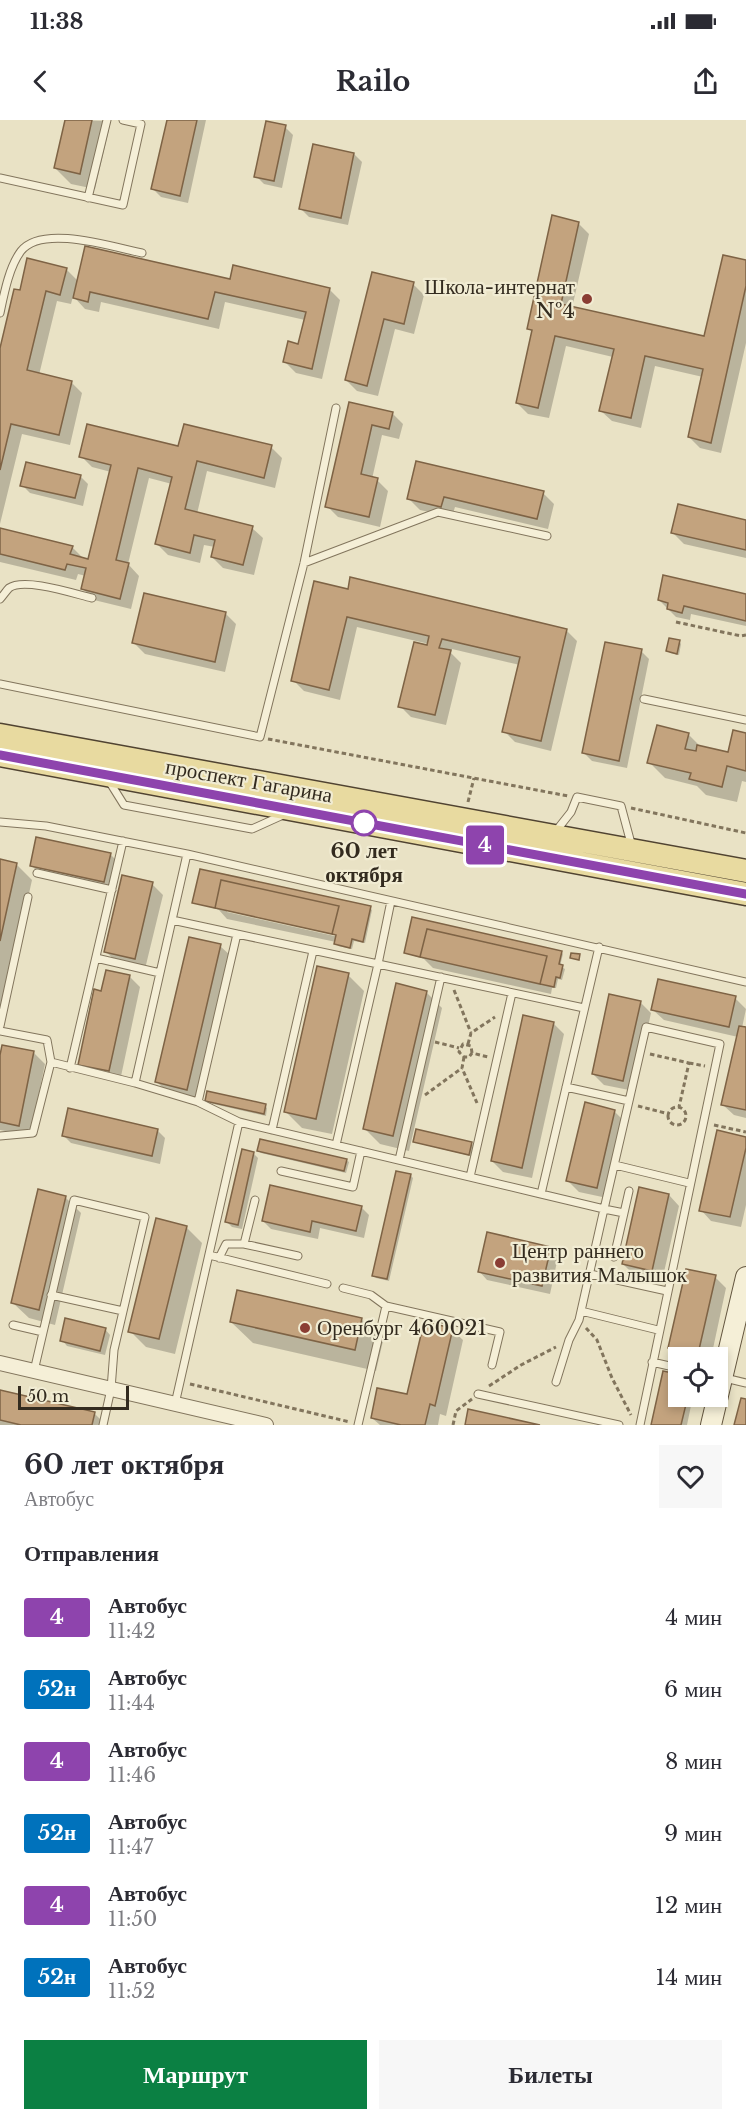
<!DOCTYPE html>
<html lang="ru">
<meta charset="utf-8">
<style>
:root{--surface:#fff;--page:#f7f7f7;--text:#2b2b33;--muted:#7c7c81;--accent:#0b8043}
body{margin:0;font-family:"Libre Baskerville",serif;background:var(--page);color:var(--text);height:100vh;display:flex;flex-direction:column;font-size:22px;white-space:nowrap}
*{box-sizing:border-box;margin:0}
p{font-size:20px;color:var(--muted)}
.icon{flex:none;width:33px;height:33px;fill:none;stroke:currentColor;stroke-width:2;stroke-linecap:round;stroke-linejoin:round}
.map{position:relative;height:1305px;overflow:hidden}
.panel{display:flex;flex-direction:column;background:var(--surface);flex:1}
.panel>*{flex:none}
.badge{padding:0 12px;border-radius:4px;font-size:21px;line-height:39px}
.controls{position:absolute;left:668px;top:1227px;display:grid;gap:12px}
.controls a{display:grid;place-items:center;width:60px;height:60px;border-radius:0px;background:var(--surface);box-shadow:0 3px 9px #0003;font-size:30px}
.scale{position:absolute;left:18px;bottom:15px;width:111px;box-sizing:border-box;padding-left:6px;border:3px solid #332b1f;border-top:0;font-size:16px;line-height:21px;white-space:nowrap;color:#332b1f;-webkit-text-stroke:4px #f1ecd3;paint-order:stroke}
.map>.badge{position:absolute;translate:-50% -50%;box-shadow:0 0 0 3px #fff}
h2{padding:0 24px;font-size:22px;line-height:54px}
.round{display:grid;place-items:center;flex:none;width:63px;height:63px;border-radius:0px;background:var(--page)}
.head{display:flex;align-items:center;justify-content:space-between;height:102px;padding:0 24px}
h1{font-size:28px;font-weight:700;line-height:45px}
.cta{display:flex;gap:12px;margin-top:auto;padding:12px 24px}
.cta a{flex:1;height:69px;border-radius:0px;background:var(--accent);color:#fff;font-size:24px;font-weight:700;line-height:69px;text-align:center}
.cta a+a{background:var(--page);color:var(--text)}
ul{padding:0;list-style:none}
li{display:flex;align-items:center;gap:18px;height:72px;padding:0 24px}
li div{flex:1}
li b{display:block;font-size:22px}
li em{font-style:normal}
li .badge{min-width:66px;font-weight:700;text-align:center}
.status{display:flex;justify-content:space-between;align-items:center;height:42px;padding:0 30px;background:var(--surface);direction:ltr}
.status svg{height:16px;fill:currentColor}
header{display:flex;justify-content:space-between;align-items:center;height:78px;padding:0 24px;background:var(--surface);font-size:27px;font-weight:700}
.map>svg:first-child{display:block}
.shadow{fill:#0003;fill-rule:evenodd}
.building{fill:#c3a37e;stroke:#7e6345;stroke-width:1.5}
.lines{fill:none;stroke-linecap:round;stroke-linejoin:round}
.service-casing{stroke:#82755d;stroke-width:9}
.minor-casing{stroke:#82755d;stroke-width:16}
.secondary-casing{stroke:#645640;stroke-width:22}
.primary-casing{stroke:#504331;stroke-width:25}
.path{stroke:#82755d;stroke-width:3;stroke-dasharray:4.5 3;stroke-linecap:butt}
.service{stroke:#f5efd7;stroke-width:7}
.minor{stroke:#f5efd7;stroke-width:14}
.secondary{stroke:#f5efd7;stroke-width:20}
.primary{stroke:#e8daa0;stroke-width:22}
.line-casing{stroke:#fff;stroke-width:14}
.line{stroke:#8e44ad;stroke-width:9}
.poi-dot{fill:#8a3d33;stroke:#f1ecd3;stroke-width:2}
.stop-dot{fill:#fff;stroke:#8e44ad;stroke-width:3}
.labels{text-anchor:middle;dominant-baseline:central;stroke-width:4.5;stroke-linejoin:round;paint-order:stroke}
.poi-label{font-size:21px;fill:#332b1f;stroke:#f1ecd3;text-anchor:start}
.street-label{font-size:21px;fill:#332b1f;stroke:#f1ecd3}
.stop-label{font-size:21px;font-weight:bold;fill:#332b1f;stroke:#f1ecd3}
</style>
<div class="status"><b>11:38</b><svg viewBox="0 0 49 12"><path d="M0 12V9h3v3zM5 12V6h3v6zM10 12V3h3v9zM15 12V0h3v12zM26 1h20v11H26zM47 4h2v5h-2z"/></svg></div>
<header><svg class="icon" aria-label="back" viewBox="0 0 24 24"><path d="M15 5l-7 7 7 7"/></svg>Railo<svg class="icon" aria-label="share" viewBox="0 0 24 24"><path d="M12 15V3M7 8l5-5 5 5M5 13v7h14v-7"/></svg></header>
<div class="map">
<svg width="746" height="1305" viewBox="0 0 746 1305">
<rect width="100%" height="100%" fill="#e9e2c5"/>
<!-- shadow -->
<path class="shadow" d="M 66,0 L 111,1 L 95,69 L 71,64 L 55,48 Z
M 168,0 L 206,0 L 188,83 L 161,77 L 153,69 Z
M 285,7 L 293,15 L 282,68 L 264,64 L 256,56 Z
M 354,34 L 362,42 L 348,105 L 309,97 L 301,89 Z
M 578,103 L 589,114 L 572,188 L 705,218 L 746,142 L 746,223 L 721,333 L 700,328 L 689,317 L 703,257 L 655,246 L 641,308 L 612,301 L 601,291 L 613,237 L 566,226 L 549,298 L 528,294 L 517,283 L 533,213 L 528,208 Z
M 66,149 L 78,161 L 231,160 L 329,169 L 340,180 L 322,259 L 296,253 L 285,242 L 299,225 L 305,200 L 225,182 L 219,209 L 101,182 L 99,192 L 85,189 L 73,176 L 71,184 L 57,181 L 39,255 L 71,262 L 82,273 L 70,325 L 22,314 L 0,404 L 0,234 L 21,172 Z
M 373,154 L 413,164 L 424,175 L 414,214 L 395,209 L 378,276 L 357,271 L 346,260 Z
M 350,284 L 392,293 L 403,304 L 399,319 L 382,315 L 372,359 L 377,360 L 388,371 L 380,407 L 338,397 L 327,386 Z
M 271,327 L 282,338 L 275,368 L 207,351 L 197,394 L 252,408 L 263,418 L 254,455 L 223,448 L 212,437 L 215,427 L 204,425 L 200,443 L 168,435 L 157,424 L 172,364 L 149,358 L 128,444 L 139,456 L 131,489 L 94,480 L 83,469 L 86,456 L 78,454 L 76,460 L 0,442 L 0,409 L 72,427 L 83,438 L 89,441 L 111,352 L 92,347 L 81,336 L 179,328 Z
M 418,343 L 543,373 L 554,384 L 548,409 L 455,387 L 452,397 L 420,390 L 409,379 Z
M 80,356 L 88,364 L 83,386 L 30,373 L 22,365 Z
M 746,401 L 746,438 L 684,424 L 673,413 Z
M 316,463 L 566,510 L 577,521 L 551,631 L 515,622 L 504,611 L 520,545 L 452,529 L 451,533 L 461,543 L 446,605 L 411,597 L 400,586 L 429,524 L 357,507 L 340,580 L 304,571 L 293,560 Z
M 746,475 L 746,506 L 691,494 L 690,500 L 676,497 L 659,480 Z
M 225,493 L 236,504 L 225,552 L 145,534 L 134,523 Z
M 679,521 L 681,524 L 679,535 L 670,533 L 668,531 Z
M 641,531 L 649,539 L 627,648 L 592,641 L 584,633 Z
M 688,614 L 701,627 L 729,634 L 746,615 L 746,662 L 742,661 L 737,682 L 706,675 L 697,666 L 665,658 L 649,642 Z
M 110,734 L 121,745 L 115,772 L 42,756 L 32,746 Z
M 0,741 L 16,744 L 32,760 L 0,905 Z
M 152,764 L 163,775 L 145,849 L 117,842 L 106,832 Z
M 194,782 L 370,788 L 372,790 L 365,823 L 354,821 L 352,829 L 338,826 L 336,822 L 227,799 L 219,790 ZM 227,789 L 340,814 L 339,817 L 227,792 Z
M 220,826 L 231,836 L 198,980 L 168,973 L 157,962 Z
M 561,832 L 563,834 L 560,846 L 565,849 L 562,860 L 558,859 L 556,868 L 552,868 L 551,874 L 433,848 L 424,839 L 405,833 Z
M 348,855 L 364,871 L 332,1014 L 302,1008 L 286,992 Z
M 129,856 L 140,867 L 120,961 L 90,955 L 79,944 L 102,873 Z
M 426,872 L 442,888 L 409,1031 L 380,1024 L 364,1008 Z
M 735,878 L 746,889 L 742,908 L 746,909 L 746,998 L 734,995 L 723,985 L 738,917 L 664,900 L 653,890 Z
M 640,882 L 651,893 L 634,971 L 604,965 L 593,954 Z
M 553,903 L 564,914 L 532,1058 L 503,1052 L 492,1041 Z
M 3,927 L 34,933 L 45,944 L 30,1016 L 0,1010 L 0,943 Z
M 207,981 L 265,986 L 267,988 L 266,996 L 209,983 Z
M 614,991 L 625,1002 L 607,1078 L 579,1072 L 568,1061 Z
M 157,1010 L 165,1018 L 160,1044 L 71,1023 L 63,1015 Z
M 746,1019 L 746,1085 L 741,1107 L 711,1101 L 701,1090 Z
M 414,1021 L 471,1023 L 473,1025 L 471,1036 L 417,1023 Z
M 259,1031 L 346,1040 L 349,1042 L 346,1053 L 261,1033 Z
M 253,1033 L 258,1038 L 242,1109 L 232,1107 L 227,1102 Z
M 411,1056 L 413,1058 L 389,1161 L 376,1158 L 374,1155 Z
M 669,1075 L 679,1086 L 662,1161 L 634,1155 L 623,1144 Z
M 65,1077 L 81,1093 L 55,1205 L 29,1198 L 13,1183 Z
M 361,1087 L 369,1095 L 364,1118 L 320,1108 L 318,1119 L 271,1109 L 263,1101 Z
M 186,1107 L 202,1123 L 175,1234 L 146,1227 L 130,1211 Z
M 550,1128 L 558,1137 L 550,1174 L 487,1160 L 479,1151 Z
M 715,1157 L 726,1168 L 711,1238 L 680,1238 L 670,1227 Z
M 361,1199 L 383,1221 L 376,1251 L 253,1223 L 231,1202 Z
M 105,1209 L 110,1215 L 105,1235 L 67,1226 L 62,1220 Z
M 452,1210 L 463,1220 L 446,1296 L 440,1294 L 438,1305 L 380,1305 L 372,1298 L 408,1276 Z
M 678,1256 L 678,1276 L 693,1276 L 687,1305 L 652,1305 Z
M 0,1272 L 94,1293 L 106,1305 L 0,1305 Z"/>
<!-- building -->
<path class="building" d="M 65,0 L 92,0 L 80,54 L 54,48 Z
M 167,0 L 197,0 L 180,76 L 151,69 Z
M 266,1 L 286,5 L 274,61 L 254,57 Z
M 313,24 L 354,33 L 341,98 L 299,89 Z
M 552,95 L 579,102 L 561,184 L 704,216 L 723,135 L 746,140 L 746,166 L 711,323 L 688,317 L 703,249 L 645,236 L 631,298 L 599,291 L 614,229 L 555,216 L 538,288 L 516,283 L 532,210 L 527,209 Z
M 85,126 L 230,159 L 233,145 L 330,168 L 312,249 L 283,242 L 288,221 L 298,224 L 306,192 L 215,172 L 208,199 L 90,172 L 88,182 L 73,178 Z
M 27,138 L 67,148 L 60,175 L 46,171 L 27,250 L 72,261 L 59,315 L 11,304 L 0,350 L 0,228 L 14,169 L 20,170 Z
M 372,152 L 414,162 L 404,204 L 384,199 L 367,266 L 345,260 Z
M 349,282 L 393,292 L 389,309 L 372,305 L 361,354 L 378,358 L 369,397 L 325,387 Z
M 87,304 L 178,326 L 184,304 L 272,325 L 264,358 L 197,341 L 185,389 L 253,406 L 243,445 L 211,437 L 215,420 L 194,415 L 190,433 L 155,424 L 172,357 L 138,348 L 116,440 L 129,443 L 120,479 L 81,469 L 86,448 L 67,444 L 65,450 L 0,434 L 0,408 L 73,426 L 70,434 L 88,439 L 111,345 L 79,337 Z
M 416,341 L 544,371 L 537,399 L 444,377 L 441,387 L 407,379 Z
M 26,342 L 81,355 L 75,378 L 20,366 Z
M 678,384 L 746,400 L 746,430 L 671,413 Z
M 663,455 L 746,474 L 746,501 L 684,486 L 682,493 L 667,489 L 668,483 L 658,480 Z
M 350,457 L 567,509 L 541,621 L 502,612 L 520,537 L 442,519 L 439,528 L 451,530 L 435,595 L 398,587 L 414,522 L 427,525 L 429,516 L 347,497 L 329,570 L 291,561 L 314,461 L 348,469 Z
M 144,473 L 226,492 L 215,542 L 132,523 Z
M 669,518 L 680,520 L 677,534 L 666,531 Z
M 605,522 L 642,529 L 619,641 L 582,633 Z
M 657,605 L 689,613 L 685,629 L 696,631 L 697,625 L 728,632 L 733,610 L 746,613 L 746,651 L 727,646 L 722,667 L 689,659 L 691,653 L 647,643 Z
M 36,717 L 111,733 L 104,762 L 30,746 Z
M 0,739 L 17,743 L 0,821 Z
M 200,749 L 371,786 L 363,822 L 352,819 L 350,828 L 334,824 L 336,815 L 332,814 L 339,786 L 221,760 L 215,788 L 192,783 Z
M 122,755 L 153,762 L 135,839 L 104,832 Z
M 221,760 L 339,786 L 332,814 L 215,788 Z
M 412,797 L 562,831 L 559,844 L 563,845 L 560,858 L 556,857 L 554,867 L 540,864 L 547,836 L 427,809 L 420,837 L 404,833 Z
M 427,809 L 547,836 L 540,864 L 420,837 Z
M 189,817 L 221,824 L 187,970 L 155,962 Z
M 571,833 L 580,834 L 579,840 L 570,838 Z
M 317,846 L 349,853 L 316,999 L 284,992 Z
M 106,850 L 130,855 L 109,951 L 78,945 L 94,869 L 101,871 Z
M 658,859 L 736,876 L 729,907 L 651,890 Z
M 396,863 L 427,871 L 393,1016 L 363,1009 Z
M 609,874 L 641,881 L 623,961 L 592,954 Z
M 523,895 L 554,902 L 522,1048 L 491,1041 Z
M 739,906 L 746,907 L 746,990 L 721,985 Z
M 2,925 L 34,931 L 19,1006 L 0,1002 L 0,935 Z
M 207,971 L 266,984 L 264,994 L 205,981 Z
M 585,982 L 615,990 L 597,1068 L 566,1061 Z
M 68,988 L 158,1009 L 152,1036 L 62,1016 Z
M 416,1009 L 472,1022 L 469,1035 L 413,1022 Z
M 717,1010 L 746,1017 L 746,1028 L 730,1097 L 699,1091 Z
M 260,1019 L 347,1039 L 344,1051 L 257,1031 Z
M 242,1029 L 254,1032 L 238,1105 L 225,1102 Z
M 396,1051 L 411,1054 L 387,1159 L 372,1156 Z
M 270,1065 L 362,1086 L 356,1111 L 312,1101 L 310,1112 L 262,1101 Z
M 639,1067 L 669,1074 L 652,1151 L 622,1144 Z
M 38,1069 L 66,1076 L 39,1190 L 11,1183 Z
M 156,1098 L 187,1106 L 159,1219 L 128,1212 Z
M 487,1112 L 551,1127 L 542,1166 L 478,1152 Z
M 686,1149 L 716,1155 L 698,1234 L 668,1228 Z
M 237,1170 L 362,1198 L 355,1230 L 230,1202 Z
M 65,1198 L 106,1208 L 100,1231 L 60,1221 Z
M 424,1202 L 453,1208 L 435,1286 L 430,1284 L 425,1305 L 401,1305 L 371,1298 L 377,1268 L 407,1274 Z
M 663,1251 L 678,1254 L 678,1276 L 688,1276 L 681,1305 L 651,1305 Z
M 0,1270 L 95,1292 L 92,1305 L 21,1305 L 0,1300 Z
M 741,1278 L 746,1279 L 746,1305 L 734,1305 Z
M 468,1289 L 540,1305 L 465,1305 Z"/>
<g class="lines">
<!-- service casing -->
<g class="service-casing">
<path id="service" d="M 0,58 L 123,85 L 141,4 L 123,0
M 88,78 L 107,0
M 0,193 C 4,174 9,147 21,131 C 42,104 113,127 142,133
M 304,443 L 438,392 L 547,416
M 0,479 C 3,476 6,471 9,468 C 24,457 75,474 92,478
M 0,564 L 260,617 L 304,443 L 336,288
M 644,579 L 746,600
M 109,661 L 124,685 L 252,709 L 283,695
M 0,702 L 46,706 L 187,734 L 746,862
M 556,711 L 571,692 L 577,677 L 621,686 L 632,727
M 37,753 L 112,770
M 172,800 L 237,814
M 96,838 L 160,853
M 0,906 L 28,777
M 0,911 L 47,920 L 51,942 L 135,963 L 198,982 L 239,1002
M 70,948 L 123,721
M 135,963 L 187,734
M 566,967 L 629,981 L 646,907 L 720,924 L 640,1305
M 198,982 L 237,814 L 378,844 L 391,781
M 272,1010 L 313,831
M 0,1016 L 33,1013 L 51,942
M 336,1025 L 378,844 L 584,888
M 399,1040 L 441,857
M 615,1045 L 689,1063
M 281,1051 L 353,1067 L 361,1031
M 470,1057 L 512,873
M 541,1074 L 604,1089 L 579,1200 L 569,1220 L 556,1262
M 624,1093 L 629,1071
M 244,1124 L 255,1080
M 209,1135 L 327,1164
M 614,1137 L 624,1093 L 604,1089 L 629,981
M 219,1138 L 226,1124 L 244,1124 L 298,1136
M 590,1154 L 667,1171
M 343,1168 L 371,1175 L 386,1186
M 51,1175 L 123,1191
M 581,1191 L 658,1210
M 13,1205 L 43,1212
M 652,1242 L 678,1248
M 34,1251 L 74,1080 L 145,1097 L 114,1230 L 111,1269 L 103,1305
M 725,1258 L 746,1263
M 478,1274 L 619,1305
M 175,1284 L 239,1002 L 541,1074 L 599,827
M 358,1305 L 386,1186 L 500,1212 L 492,1245"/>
</g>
<!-- minor casing -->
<g class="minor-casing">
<path id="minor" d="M 0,1243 L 266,1305"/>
</g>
<!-- secondary casing -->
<g class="secondary-casing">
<path id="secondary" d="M 711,1305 L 746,1157"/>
</g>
<!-- primary casing -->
<g class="primary-casing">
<path id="primary" d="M 0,615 L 746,751
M 0,635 L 746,774"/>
</g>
<!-- path -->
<path class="path" d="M 676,502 L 741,516 L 746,515
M 268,619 L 568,676
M 468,682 L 474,658
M 631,688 L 746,713
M 454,870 L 471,913
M 435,922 L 459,928
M 468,924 L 471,913 L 495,897
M 472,933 L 471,926 L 463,924 L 459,932 L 464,937 L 469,937 L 472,933 L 488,937
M 650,934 L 689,943 L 679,987
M 464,937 L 462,948 L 477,983
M 689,943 L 705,946
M 425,975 L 462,948
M 638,986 L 669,994
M668 996a9 9 0 1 1 18 0a9 9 0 1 1-18 0Z
M 714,1005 L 746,1012
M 586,1208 L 597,1220 L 612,1258 L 631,1295
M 190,1264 L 350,1302
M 489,1266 L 521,1245 L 556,1227
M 453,1305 L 456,1291 L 472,1279"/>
<!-- service -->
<use href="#service" class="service"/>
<!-- minor -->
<use href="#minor" class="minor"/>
<!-- secondary -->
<use href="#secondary" class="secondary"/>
<!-- primary -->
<use href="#primary" class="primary"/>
</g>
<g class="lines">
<!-- line casing -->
<g class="line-casing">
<path id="line" d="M 0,635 L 746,774"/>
</g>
<!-- line -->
<use href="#line" class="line"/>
</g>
<!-- markers -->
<g class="poi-dot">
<circle cx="587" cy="179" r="6"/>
<circle cx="500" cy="1143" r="6"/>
<circle cx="305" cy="1208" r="6"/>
</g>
<circle class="stop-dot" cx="364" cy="703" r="12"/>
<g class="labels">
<!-- poi labels -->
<g class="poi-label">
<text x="575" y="167" text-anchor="end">Школа-интернат<tspan x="575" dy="24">№4</tspan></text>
<text x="512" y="1131">Центр раннего<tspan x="512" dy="24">развития Малышок</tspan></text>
<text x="317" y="1208">Оренбург 460021</text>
</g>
<!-- street labels -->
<g class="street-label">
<text transform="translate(249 661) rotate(10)">проспект Гагарина</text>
</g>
<!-- stop labels -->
<g class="stop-label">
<text x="364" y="731">60 лет<tspan x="364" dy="24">октября</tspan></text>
</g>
</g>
</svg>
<div class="controls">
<a><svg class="icon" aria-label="locate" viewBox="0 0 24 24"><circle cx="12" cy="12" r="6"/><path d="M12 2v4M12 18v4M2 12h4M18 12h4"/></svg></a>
</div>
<div class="scale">50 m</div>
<b class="badge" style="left:485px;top:725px;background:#8e44ad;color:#fff">4</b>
</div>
<section class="panel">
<div class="head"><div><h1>60 лет октября</h1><p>Автобус</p></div><a class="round"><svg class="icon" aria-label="heart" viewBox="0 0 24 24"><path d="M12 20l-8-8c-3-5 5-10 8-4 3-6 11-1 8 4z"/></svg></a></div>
<h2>Отправления</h2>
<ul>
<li><span class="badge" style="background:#8e44ad;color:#fff">4</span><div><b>Автобус</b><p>11:42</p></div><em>4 мин</em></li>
<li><span class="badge" style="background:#0072bc;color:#fff">52н</span><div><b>Автобус</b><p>11:44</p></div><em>6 мин</em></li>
<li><span class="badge" style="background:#8e44ad;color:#fff">4</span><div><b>Автобус</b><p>11:46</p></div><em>8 мин</em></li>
<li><span class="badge" style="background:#0072bc;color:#fff">52н</span><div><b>Автобус</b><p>11:47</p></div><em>9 мин</em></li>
<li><span class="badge" style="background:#8e44ad;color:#fff">4</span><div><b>Автобус</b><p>11:50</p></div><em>12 мин</em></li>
<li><span class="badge" style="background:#0072bc;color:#fff">52н</span><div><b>Автобус</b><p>11:52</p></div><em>14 мин</em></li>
</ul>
<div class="cta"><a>Маршрут</a><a>Билеты</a></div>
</section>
